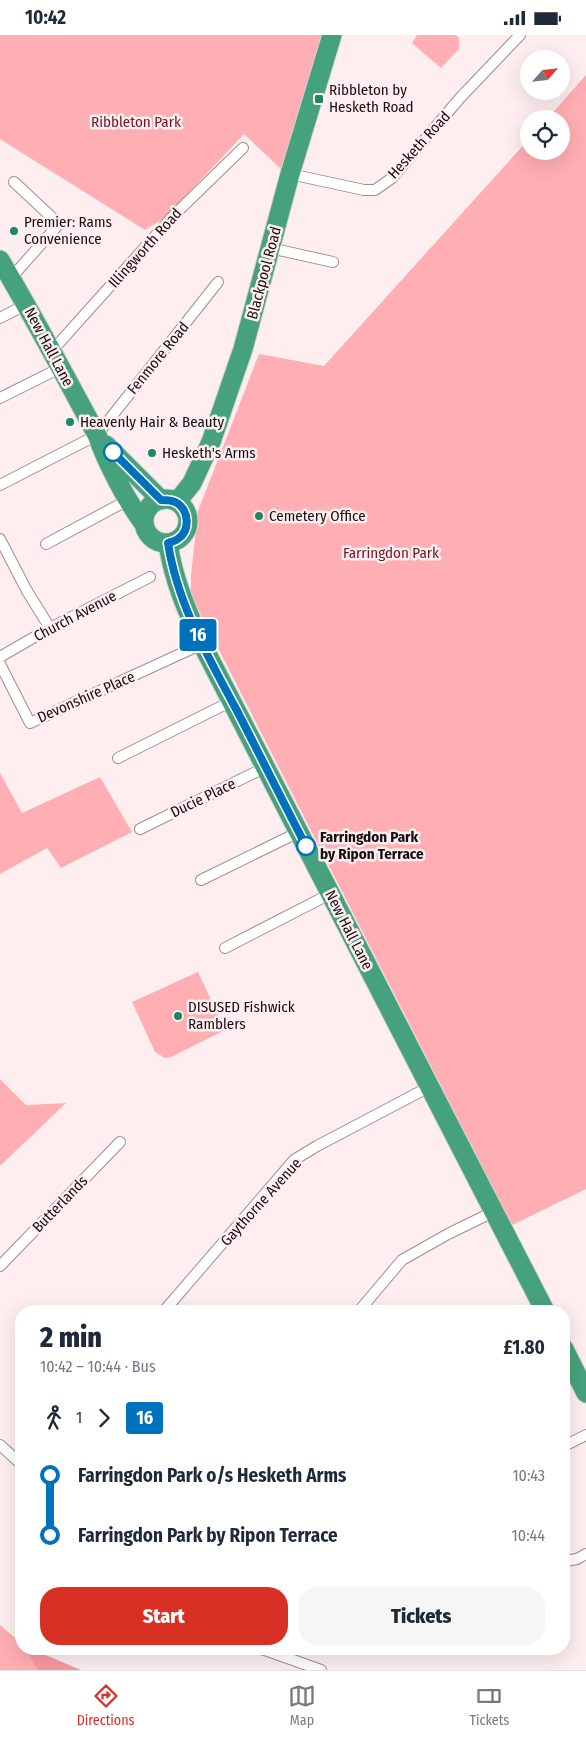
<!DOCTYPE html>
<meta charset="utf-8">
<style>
:root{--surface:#fff;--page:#f6f6f7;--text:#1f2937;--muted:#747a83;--line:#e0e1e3;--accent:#d93025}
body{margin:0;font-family:"Fira Sans Condensed",sans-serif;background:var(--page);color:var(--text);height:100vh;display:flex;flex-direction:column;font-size:19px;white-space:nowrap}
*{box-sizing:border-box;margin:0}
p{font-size:16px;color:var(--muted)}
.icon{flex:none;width:28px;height:28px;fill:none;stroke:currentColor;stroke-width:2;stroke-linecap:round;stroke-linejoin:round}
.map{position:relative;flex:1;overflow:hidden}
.panel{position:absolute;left:15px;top:1270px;width:555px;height:350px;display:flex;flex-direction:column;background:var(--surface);border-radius:20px;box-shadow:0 5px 20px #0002}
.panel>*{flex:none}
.badge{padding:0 10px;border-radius:4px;font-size:18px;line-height:32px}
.needle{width:32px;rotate:63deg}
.buttons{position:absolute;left:520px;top:15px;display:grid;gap:10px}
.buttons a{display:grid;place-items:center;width:50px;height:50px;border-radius:50%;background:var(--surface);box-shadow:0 5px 20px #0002;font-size:25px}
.map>.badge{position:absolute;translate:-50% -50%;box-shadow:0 0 0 2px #fff}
.legs{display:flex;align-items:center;gap:8px;height:55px;padding:0 25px;font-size:16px}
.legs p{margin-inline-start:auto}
.headline{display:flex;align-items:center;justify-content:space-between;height:85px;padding:0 25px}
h1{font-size:28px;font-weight:800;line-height:38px}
.button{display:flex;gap:10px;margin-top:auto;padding:10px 25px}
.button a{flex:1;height:58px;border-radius:20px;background:var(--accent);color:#fff;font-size:20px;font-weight:800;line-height:58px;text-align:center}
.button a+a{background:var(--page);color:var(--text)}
ul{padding:0 25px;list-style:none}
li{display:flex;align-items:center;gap:18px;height:60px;font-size:19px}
li i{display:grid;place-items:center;width:8px;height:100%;margin:0 6px;background:currentColor}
li i::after{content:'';width:12px;height:12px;margin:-6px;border:4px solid;border-radius:50%;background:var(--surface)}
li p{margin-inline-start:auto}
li:first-child i{background:linear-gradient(#0000 50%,currentColor 0)}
li:last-child i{background:linear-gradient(currentColor 50%,#0000 0)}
.status{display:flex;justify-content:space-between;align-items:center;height:35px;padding:0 25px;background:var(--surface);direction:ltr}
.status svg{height:14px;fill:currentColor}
.dock{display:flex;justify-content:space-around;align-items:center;height:70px;border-top:1px solid var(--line);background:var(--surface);font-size:14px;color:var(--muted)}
.dock a{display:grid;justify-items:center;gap:2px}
.dock .active{color:var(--accent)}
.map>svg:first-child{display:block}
.green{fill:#ffaeb3}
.forest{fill:#f999a0}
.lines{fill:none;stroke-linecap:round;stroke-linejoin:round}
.street-casing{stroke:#a38c8d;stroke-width:12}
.highway-casing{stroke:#d1cfcf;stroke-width:21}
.street{stroke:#fff;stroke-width:10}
.highway{stroke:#46a27c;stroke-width:19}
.line-1-casing{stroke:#fff;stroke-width:11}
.line-1{stroke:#0072bc;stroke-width:8}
.poi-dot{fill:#208662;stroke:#feeeef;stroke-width:2}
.stop-1-dot{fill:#fff;stroke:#0072bc;stroke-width:2.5}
.labels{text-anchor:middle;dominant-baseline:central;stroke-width:5;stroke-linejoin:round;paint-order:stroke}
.poi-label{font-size:15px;fill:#170f10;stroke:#feeeef;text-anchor:start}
.park-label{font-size:15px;fill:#6b1727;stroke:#feeeef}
.street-label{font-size:15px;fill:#170f10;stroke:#feeeef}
.stop-label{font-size:15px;font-weight:bold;fill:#170f10;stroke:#feeeef;text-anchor:start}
</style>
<div class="status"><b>10:42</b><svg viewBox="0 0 49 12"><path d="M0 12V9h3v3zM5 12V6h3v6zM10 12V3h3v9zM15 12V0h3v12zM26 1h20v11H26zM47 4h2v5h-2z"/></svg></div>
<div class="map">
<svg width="586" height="1635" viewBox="0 0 586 1635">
<rect width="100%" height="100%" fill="#feeeef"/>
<!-- green -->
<path class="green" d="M 0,0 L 322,0 L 299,88 L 282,135 L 244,99 L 166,182 L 145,195 L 0,104 Z
M 417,0 L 456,0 L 459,3 L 459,14 L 441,33 L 412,8 Z
M 586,40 L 586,1154 L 512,1190 L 191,560 L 191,540 L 198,476 L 259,319 L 324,331 L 529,104 L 529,116 L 561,116 L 561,84 L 547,84 Z
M 0,738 L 22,778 L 100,742 L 132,797 L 61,833 L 47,813 L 0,839 Z
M 198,937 L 225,995 L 171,1022 L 165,1023 L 155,1017 L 132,967 Z
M 0,1044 L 26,1070 L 66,1068 L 0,1131 Z
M 0,1590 L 21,1608 L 21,1614 L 26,1614 L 37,1635 L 0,1635 Z"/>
<!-- forest -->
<path class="forest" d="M 26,1614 L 31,1614 L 81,1635 L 37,1635 Z"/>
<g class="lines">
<!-- street casing -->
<g class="street-casing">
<path id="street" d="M 290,139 L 364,155 L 375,155 L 392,143 L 460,63 L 520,0
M 270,213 L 333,227
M 11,243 L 59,189 L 14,147
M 0,283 L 27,269
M 51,317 L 173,181 L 243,113
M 0,363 L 60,333
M 0,450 L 97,400 L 218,247
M 0,504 L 27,556 L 50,593
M 46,509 L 128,465
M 0,622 L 50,593 L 150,542
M 0,629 L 30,688 L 202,609
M 118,723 L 232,666
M 140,794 L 266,732
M 201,845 L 299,797
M 225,913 L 330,859
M 0,1231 L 120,1107
M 164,1276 L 294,1125 L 317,1111 L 429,1052
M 359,1276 L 402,1225 L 448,1199 L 493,1177
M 0,1410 L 21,1429
M 564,1411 L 586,1400
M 564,1525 L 565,1526 L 577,1524 L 586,1519
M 262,1614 L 321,1635"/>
</g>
<!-- highway casing -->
<g class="highway-casing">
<path id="highway" d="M 0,225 C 34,282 65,341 97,400 C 107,428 126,465 144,489
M 106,410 L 161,465
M144 486a22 22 0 1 1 44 0a22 22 0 1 1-44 0Z
M 177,467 L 192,448 L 211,407 L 243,314 L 290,139 L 332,0
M 168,508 C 173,544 187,576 202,609 L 545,1276
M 564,1314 L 586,1358"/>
</g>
<!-- street -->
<use href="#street" class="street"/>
<!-- highway -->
<use href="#highway" class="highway"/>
</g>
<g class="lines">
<!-- line-1 casing -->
<g class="line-1-casing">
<path id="line-1" d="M 113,417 L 161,465 C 166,465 173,465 177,468 C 189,476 190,495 179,503 C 176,506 171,507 168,508 C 177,567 207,620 235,672 C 259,718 282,765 306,811"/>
</g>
<!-- line-1 -->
<use href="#line-1" class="line-1"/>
</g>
<!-- markers -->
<g class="poi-dot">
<rect x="314" y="59" width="10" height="10" rx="2.5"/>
<circle cx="14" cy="196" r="5"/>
<circle cx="70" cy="387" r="5"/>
<circle cx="152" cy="418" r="5"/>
<circle cx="259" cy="481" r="5"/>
<circle cx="178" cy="981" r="5"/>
</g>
<g class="stop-1-dot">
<circle cx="113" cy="417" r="9"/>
<circle cx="306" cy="811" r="9"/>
</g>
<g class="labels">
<!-- poi labels -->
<g class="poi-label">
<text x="329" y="55">Ribbleton by<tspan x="329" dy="17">Hesketh Road</tspan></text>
<text x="24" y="187">Premier: Rams<tspan x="24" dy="17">Convenience</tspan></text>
<text x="80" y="387">Heavenly Hair &amp; Beauty</text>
<text x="162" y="418">Hesketh's Arms</text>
<text x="269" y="481">Cemetery Office</text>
<text x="188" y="972">DISUSED Fishwick<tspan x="188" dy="17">Ramblers</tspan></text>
</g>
<!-- park labels -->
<g class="park-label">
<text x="136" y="87">Ribbleton Park</text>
<text x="391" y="518">Farringdon Park</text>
</g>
<!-- street labels -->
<g class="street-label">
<text transform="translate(419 110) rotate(-48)">Hesketh Road</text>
<text transform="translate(145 213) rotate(-48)">Illingworth Road</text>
<text transform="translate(264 238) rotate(-75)">Blackpool Road</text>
<text transform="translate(49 312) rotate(62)">New Hall Lane</text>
<text transform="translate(158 323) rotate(-51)">Fenmore Road</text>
<text transform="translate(75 581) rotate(-28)">Church Avenue</text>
<text transform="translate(86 662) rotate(-24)">Devonshire Place</text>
<text transform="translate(203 763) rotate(-26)">Ducie Place</text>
<text transform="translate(349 895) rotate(63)">New Hall Lane</text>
<text transform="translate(261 1167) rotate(-48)">Gaythorne Avenue</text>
<text transform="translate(60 1169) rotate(-46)">Butterlands</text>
</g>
<!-- stop labels -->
<g class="stop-label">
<text x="320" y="802">Farringdon Park<tspan x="320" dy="17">by Ripon Terrace</tspan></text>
</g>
</g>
</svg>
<div class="buttons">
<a><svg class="needle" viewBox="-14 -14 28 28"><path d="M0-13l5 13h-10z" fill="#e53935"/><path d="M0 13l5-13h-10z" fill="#747a83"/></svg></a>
<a><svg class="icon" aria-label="locate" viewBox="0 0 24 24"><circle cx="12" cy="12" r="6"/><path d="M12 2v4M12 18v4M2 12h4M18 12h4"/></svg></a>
</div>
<b class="badge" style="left:198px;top:600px;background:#0072bc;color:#fff">16</b>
<section class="panel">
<div class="headline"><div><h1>2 min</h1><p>10:42 – 10:44 · Bus</p></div><b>£1.80</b></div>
<div class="legs"><svg class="icon" aria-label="walk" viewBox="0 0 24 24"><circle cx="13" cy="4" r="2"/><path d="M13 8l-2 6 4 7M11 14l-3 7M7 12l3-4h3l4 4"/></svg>1<svg class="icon" aria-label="forward" viewBox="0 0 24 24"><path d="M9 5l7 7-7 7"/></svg><b class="badge" style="background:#0072bc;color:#fff">16</b></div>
<ul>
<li><i style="color:#0072bc"></i><b>Farringdon Park o/s Hesketh Arms</b><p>10:43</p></li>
<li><i style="color:#0072bc"></i><b>Farringdon Park by Ripon Terrace</b><p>10:44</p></li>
</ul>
<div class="button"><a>Start</a><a>Tickets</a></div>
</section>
</div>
<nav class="dock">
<a class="active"><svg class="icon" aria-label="directions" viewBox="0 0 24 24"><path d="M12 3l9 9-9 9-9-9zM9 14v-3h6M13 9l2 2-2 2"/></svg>Directions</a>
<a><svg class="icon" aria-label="map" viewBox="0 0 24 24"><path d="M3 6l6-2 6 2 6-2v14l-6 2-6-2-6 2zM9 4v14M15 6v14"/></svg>Map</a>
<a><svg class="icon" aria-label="tickets" viewBox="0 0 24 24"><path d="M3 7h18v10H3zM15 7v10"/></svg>Tickets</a>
</nav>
